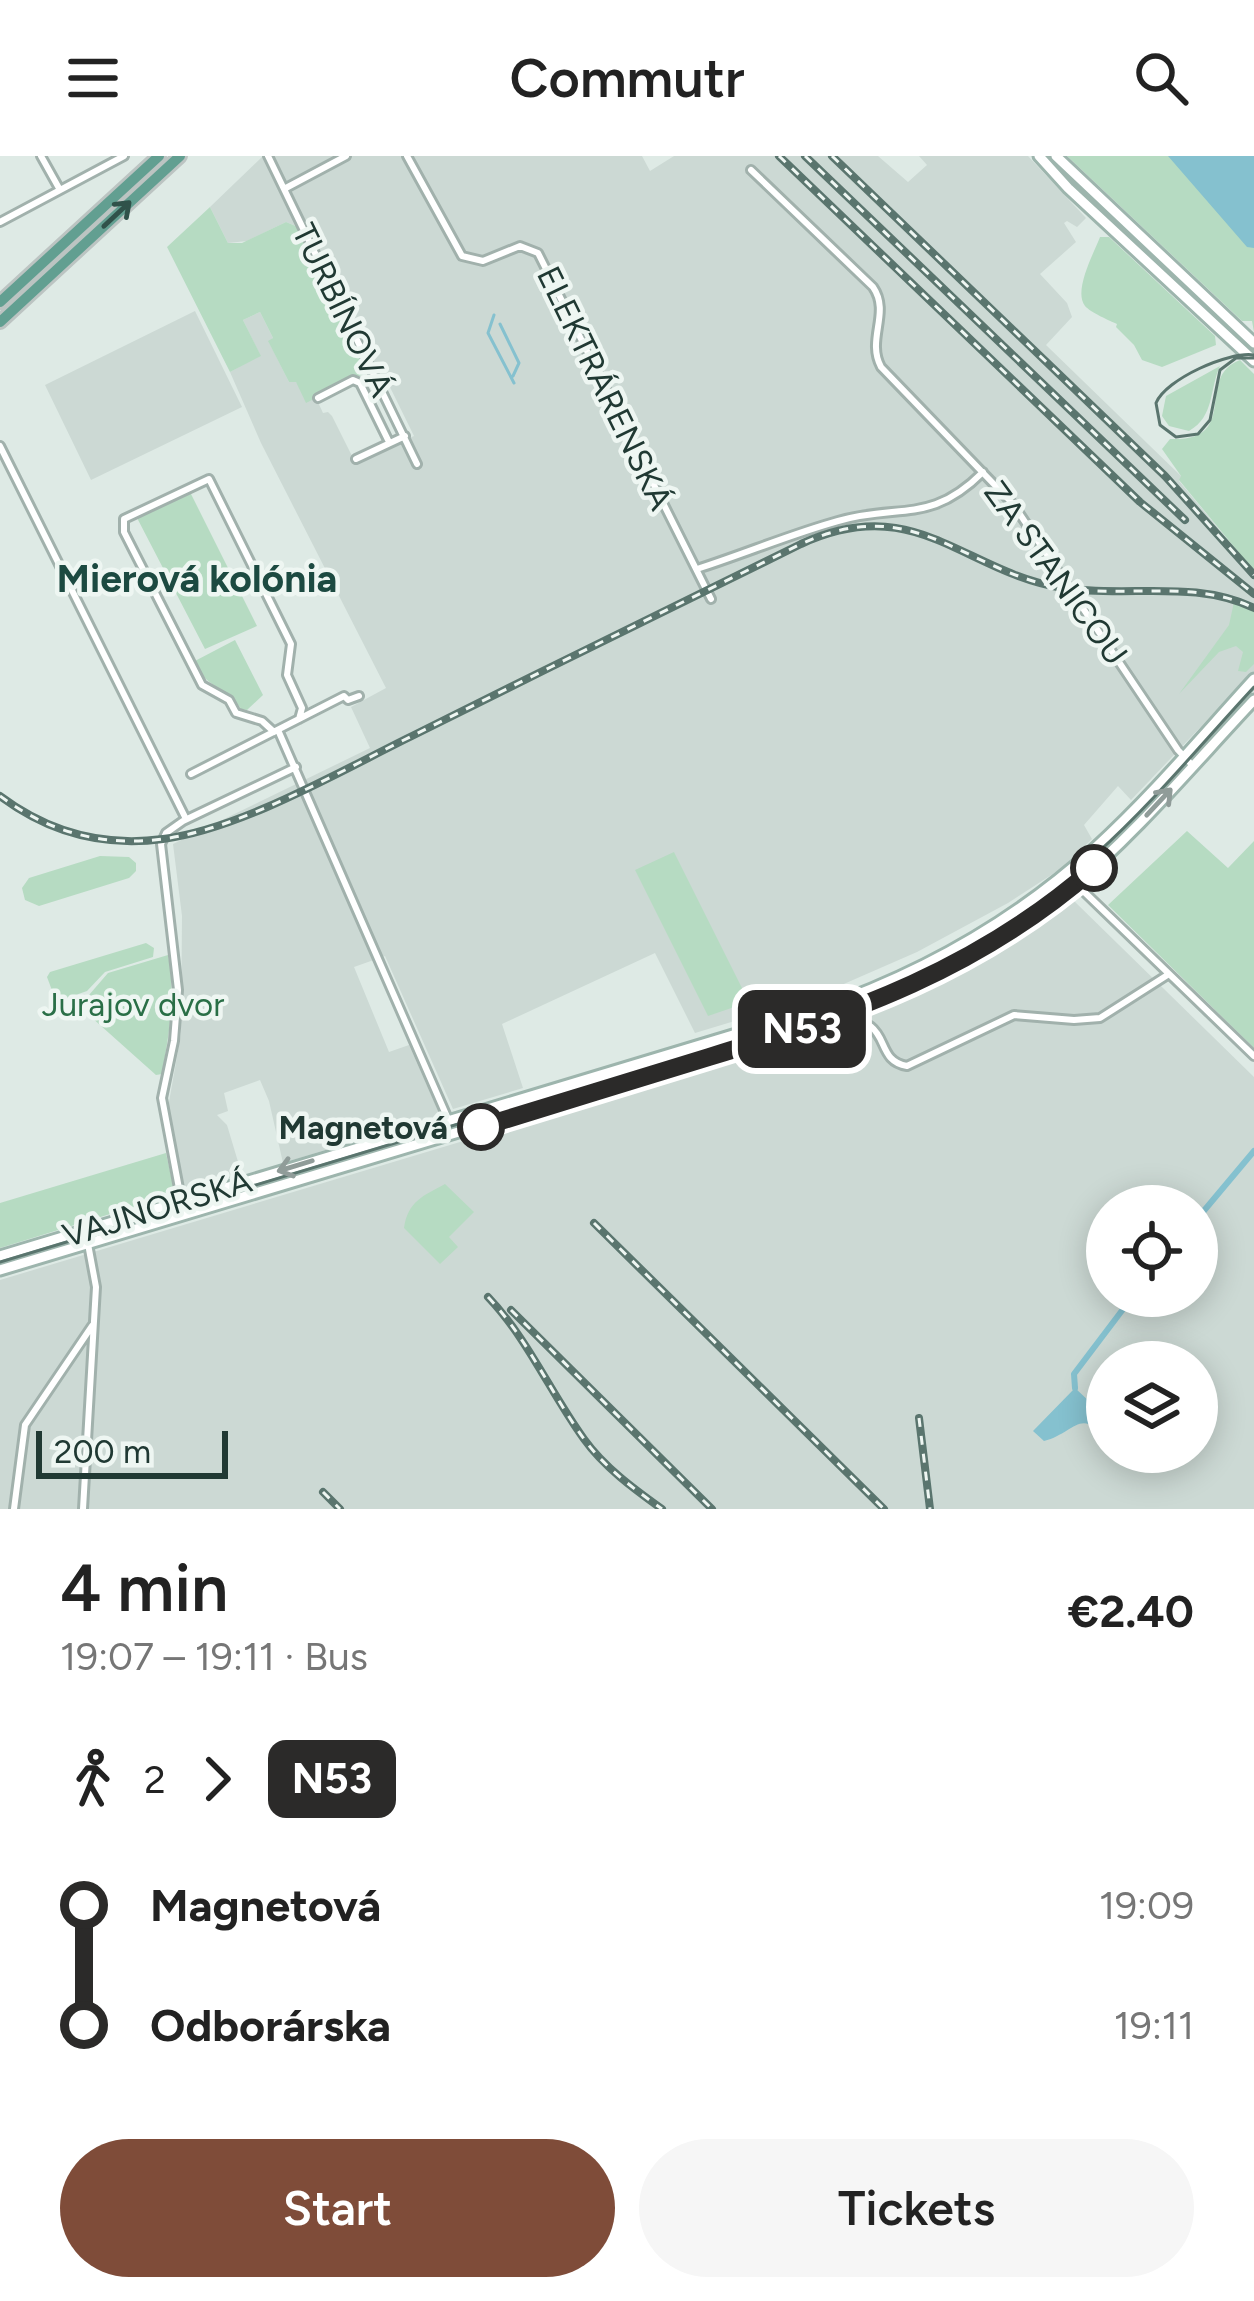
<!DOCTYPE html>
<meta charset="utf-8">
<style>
:root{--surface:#fff;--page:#f6f6f6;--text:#222;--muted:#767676;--accent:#7f4c39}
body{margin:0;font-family:Figtree,sans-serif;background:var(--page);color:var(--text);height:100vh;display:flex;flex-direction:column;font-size:45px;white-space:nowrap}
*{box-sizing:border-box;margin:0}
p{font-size:39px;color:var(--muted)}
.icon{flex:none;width:66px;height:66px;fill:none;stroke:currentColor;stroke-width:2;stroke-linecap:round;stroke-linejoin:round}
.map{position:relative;height:1353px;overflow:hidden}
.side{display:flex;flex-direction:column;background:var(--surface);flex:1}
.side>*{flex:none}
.badge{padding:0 24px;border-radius:18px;font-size:42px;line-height:78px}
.tools{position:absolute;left:1086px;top:1029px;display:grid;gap:24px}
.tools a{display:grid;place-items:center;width:132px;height:132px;border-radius:50%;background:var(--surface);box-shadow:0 6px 30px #0003;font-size:60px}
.scale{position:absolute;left:36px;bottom:30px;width:192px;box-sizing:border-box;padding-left:12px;border:6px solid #203933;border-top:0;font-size:33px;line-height:42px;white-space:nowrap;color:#203933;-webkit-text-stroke:9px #eef6f2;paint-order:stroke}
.map>.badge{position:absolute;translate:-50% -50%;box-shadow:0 0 0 6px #fff}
.legs{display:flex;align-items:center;gap:18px;height:132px;padding:0 60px;font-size:39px}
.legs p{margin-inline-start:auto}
.overview{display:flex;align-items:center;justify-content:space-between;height:204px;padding:0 60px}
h1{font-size:66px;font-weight:600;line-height:90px}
.primary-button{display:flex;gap:24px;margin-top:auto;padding:24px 60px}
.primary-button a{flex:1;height:138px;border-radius:72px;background:var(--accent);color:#fff;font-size:48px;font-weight:600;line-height:138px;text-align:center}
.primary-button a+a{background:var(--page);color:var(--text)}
ul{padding:0 60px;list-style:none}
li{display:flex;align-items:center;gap:42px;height:120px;font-size:45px}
li i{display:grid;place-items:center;width:18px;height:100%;margin:0 15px;background:currentColor}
li i::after{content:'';width:30px;height:30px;margin:-15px;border:9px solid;border-radius:50%;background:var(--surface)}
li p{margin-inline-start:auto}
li:first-child i{background:linear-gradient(#0000 50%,currentColor 0)}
li:last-child i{background:linear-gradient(currentColor 50%,#0000 0)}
header{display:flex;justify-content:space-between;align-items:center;height:156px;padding:0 60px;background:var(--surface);font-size:54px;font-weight:600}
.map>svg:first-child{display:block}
.built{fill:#ccd9d4;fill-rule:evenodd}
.green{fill:#b6dbc2}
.water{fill:#85c1cf}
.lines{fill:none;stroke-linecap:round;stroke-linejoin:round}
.stream{stroke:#85c1cf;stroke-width:3}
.canal{stroke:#85c1cf;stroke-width:6}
.street-casing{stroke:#a1b1ac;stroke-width:12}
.secondary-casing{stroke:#9db5ad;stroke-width:15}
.primary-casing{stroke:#bcc4c2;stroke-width:16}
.street{stroke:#fff;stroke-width:6}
.secondary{stroke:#fff;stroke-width:9}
.primary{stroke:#629f91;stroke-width:10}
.tram{stroke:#5a756e;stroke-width:3}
.rail-casing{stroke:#5a756e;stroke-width:8}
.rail{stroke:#eef6f2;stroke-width:3;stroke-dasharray:9;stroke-linecap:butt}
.oneway{stroke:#30524a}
.oneway2{stroke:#909c99}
.line-1-casing{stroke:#fff;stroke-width:27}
.line-1{stroke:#2b2a29;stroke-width:18}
.stop-1-dot{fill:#fff;stroke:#2b2a29;stroke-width:6}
.labels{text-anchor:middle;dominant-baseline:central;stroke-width:9;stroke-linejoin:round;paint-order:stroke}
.street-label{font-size:33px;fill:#203933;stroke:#eef6f2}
.park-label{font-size:33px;fill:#2a6f47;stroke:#eef6f2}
.stop-label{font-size:33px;font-weight:bold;fill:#203933;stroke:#eef6f2;text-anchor:end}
.quarter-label{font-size:39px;font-weight:bold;fill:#1c4a41;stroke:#eef6f2}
</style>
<header><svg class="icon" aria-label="menu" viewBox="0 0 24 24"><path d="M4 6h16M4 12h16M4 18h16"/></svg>Commutr<svg class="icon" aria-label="search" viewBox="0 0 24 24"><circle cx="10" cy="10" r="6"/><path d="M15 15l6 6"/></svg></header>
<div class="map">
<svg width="1254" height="1353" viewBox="0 0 1254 1353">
<rect width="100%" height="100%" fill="#deeae5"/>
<!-- built -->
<path class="built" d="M 263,0 L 642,0 L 650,15 L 674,0 L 878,0 L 908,26 L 927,9 L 919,0 L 1028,0 L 1086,62 L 1077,71 L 1067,65 L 1064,67 L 1076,86 L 1040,118 L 1067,147 L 1072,161 L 1046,189 L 1182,321 L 1179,325 L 1254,415 L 1254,515 L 1131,644 L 1118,630 L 1084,669 L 1092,683 L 1062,712 L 1008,747 L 917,796 L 814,841 L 695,877 L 655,797 L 502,868 L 523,932 L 453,953 L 385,800 L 354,811 L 389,896 L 409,889 L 440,959 L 283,1007 L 269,945 L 260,924 L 224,937 L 228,955 L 217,959 L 227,969 L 242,1019 L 183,1037 L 166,963 L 181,878 L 182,760 L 173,688 L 370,592 L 351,551 L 386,532 L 261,287 L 230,216 L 260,199 L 243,164 L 260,156 L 273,182 L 269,186 L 289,226 L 296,226 L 316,242 L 323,257 L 328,256 L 332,260 L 355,306 L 414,280 L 385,221 L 369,214 L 298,71 L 286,66 L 247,85 L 228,87 L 210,51 Z
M 195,155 L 242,251 L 91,324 L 45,229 Z
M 1073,744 L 1254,921 L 1254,1353 L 0,1353 L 0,1124 L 837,873 L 940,822 ZM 1107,1050 L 1197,1050 L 1197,1140 L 1107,1140 ZM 1107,1206 L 1197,1206 L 1197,1296 L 1107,1296 Z"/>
<!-- green -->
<path class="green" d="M 1067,0 L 1254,0 L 1254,176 L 1252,165 L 1242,165 Z
M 210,51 L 228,87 L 242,87 L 286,66 L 298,71 L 369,215 L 306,247 L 296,226 L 289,226 L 268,185 L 273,182 L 260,156 L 243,164 L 261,200 L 230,216 L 167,91 Z
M 1100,81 L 1109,81 L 1215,180 L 1216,189 L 1162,211 L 1142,204 L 1134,189 L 1116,171 L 1117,168 C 1110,165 1090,156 1085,150 C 1073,135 1094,97 1100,81 Z
M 1240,204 L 1254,218 L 1254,415 L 1179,324 L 1181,320 L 1162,293 L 1170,283 C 1242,286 1194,221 1240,204 Z
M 1220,210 C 1209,234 1215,260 1189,275 L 1169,270 L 1162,260 L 1166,240 Z
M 188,332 L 257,470 L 205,493 L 135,358 Z
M 1234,446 L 1254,454 L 1254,508 L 1246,516 L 1238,515 L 1243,496 L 1236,490 L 1219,496 L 1179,538 L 1229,469 Z
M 235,484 L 263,539 L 247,554 L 241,553 C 226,529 209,535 193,506 Z
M 1187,675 L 1228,712 L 1254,685 L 1254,892 L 1108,749 Z
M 674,696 L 749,846 L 708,860 L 635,714 Z
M 100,700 L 129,701 L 136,707 L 136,715 L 129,722 L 39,750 L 25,744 L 22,732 L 29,722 Z
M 146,787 L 154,792 L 153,801 L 105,816 L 87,835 L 64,843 L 53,837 L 47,821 L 50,816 Z
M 168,799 C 176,840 169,878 162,918 L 156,919 L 72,844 L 89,839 L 108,817 Z
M 166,997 L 175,1038 L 0,1092 L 0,1047 Z
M 445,1028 L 474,1056 L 449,1081 L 458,1091 L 440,1108 L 404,1072 C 408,1045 423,1040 445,1028 Z"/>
<!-- water -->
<path class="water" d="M 1168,0 L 1254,0 L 1254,92 L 1247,91 Z
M 1075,1232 L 1107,1262 L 1107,1285 C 1081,1249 1074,1278 1044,1285 L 1033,1275 Z"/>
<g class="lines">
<!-- stream -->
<path class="stream" d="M 494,159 L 488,177 L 514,227
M 500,168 L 519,207 L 513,220"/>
<!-- canal -->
<path class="canal" d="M 1197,1063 L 1254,995
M 1075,1232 L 1074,1218 L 1133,1140"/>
<!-- street casing -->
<g class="street-casing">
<path id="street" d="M 41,0 L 60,34
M 268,0 L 417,308
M 407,0 L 462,100 L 483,105 L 520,90 L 538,97 L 711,443
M 751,14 L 873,131 C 891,157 866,183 881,211 L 1013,348 L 1178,594 L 1193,610
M 284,33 L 346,0
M 0,66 L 124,0
M 318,242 L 353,224 L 360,227 L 389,286
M 0,290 L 186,663
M 356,303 L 405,280
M 697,413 C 744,398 791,378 838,365 C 900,347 930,369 983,316
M 278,574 L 448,963
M 274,576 L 262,565 L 236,557 L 229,544 L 202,529 L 124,376 L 124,363 L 209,323 L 291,488 L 287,519 L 302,552 L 299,563
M 191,618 L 344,540 L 348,544 L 359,540
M 1076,728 L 1254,900
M 839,863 C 896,862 871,904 907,910 L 1014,859 L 1074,864 L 1100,862 L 1169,818
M 184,1059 L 162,942 L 174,885 L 178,834 L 161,688 L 166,677 L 183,665 L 296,611
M 14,1353 L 25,1269 L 92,1170
M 83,1353 L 96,1131 L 88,1088"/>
</g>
<!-- secondary casing -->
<g class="secondary-casing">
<path id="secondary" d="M 1039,0 L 1068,32 L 1254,205
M 1056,0 L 1254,187
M 0,1100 L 816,854 C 918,819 1015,765 1095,692 C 1152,640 1202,580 1254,523
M 0,1114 L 804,872 C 896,841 990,799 1066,736 C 1135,679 1193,609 1254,544"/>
</g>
<!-- primary casing -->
<g class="primary-casing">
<path id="primary" d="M 0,146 L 159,0
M 0,166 L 180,0"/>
</g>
<!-- street -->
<use href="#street" class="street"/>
<!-- secondary -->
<use href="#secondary" class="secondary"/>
<!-- primary -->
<use href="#primary" class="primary"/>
<!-- tram -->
<path class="tram" d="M 1254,199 C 1229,195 1166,223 1156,247 L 1160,269 L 1176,281 L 1198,278 L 1210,264 L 1220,214 L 1236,202 L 1254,202
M 0,1106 L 820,859 C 921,822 1016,771 1096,698 C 1153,647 1202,587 1254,531"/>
<!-- rail casing -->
<g class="rail-casing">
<path id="rail" d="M 779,0 L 1140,346 L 1254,438
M 805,0 L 1185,364
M 832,0 L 1165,320 L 1254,419
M 0,640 C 48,676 103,691 163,683 C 244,672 342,614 416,578 C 544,514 673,451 801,388 C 916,335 963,416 1063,432 C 1127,442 1194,423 1254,452
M 594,1067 L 884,1353
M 488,1141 C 528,1183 550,1236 584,1283 C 604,1311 634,1333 662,1353
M 511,1154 L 712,1353
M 919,1262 L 930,1353
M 323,1336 L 340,1353"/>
</g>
<!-- rail -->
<use href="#rail" class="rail"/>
</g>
<!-- one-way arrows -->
<defs><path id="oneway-shaft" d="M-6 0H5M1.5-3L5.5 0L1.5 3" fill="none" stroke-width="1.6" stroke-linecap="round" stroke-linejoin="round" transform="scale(3)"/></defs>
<use class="oneway" href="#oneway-shaft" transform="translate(117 58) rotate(-43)"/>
<g class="oneway2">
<use href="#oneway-shaft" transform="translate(1159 646) rotate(-47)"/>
<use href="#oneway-shaft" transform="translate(295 1010) rotate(163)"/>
</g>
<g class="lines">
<!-- line-1 casing -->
<g class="line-1-casing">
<path id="line-1" d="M 481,971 C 557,948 633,924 709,901 C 853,857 979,813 1094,712"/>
</g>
<!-- line-1 -->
<use href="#line-1" class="line-1"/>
</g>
<!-- markers -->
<g class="stop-1-dot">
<circle cx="1094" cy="712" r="21"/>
<circle cx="481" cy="971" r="21"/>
</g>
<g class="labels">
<!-- street labels -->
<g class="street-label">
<text transform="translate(343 154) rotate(64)">TURBÍNOVÁ</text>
<text transform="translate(605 232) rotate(64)">ELEKTRÁRENSKÁ</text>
<text transform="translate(1056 417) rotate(54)">ZA STANICOU</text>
<text transform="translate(157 1052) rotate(-17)">VAJNORSKÁ</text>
</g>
<!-- park labels -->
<g class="park-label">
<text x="133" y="848">Jurajov dvor</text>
</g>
<!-- stop labels -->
<g class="stop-label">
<text x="448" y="971">Magnetová</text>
</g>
<!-- quarter labels -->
<g class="quarter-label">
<text x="197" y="422">Mierová kolónia</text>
</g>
</g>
</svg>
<div class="tools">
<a><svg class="icon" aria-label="locate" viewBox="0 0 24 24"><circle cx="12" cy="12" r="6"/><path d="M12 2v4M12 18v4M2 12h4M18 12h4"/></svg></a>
<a><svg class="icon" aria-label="layers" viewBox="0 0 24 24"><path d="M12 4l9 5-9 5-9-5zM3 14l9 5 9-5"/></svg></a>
</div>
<div class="scale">200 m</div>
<b class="badge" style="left:802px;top:873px;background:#2b2a29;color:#fff">N53</b>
</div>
<section class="side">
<div class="overview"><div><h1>4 min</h1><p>19:07 – 19:11 · Bus</p></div><b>€2.40</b></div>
<div class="legs"><svg class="icon" aria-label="walk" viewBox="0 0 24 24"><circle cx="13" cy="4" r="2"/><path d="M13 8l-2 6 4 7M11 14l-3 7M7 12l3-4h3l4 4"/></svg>2<svg class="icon" aria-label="forward" viewBox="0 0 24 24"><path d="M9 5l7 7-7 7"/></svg><b class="badge" style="background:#2b2a29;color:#fff">N53</b></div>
<ul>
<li><i style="color:#2b2a29"></i><b>Magnetová</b><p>19:09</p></li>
<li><i style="color:#2b2a29"></i><b>Odborárska</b><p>19:11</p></li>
</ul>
<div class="primary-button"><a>Start</a><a>Tickets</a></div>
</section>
